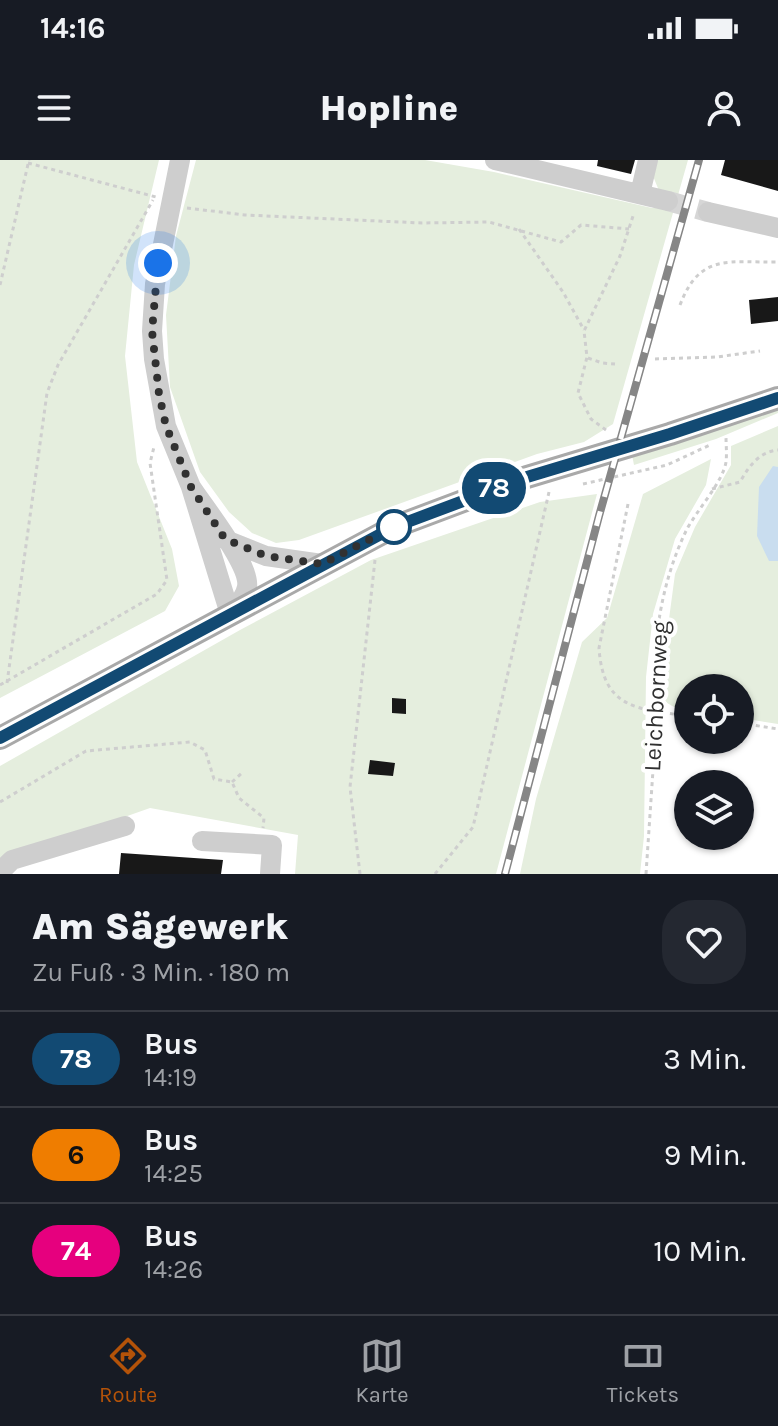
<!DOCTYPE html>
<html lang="de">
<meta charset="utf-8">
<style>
:root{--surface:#171b24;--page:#242831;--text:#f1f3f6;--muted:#9ea1a6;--line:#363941;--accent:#b45309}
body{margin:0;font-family:Karla,sans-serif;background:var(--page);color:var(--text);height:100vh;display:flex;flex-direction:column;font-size:30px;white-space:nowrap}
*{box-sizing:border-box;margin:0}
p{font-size:26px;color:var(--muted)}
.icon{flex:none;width:44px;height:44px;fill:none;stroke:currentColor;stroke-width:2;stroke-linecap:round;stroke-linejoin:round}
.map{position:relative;height:714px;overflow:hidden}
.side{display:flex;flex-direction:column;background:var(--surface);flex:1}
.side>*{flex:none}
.badge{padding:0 16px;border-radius:26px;font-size:28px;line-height:52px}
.tools{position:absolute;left:674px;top:514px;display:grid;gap:16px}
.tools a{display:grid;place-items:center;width:80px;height:80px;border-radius:50%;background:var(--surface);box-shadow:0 2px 6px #0004;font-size:40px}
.you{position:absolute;width:40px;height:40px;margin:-20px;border:6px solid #fff;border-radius:50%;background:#1a73e8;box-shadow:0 0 0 12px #1a73e833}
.map>.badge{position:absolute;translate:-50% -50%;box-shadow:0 0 0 4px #fff}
.round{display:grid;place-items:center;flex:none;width:84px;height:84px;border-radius:32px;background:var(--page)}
.headline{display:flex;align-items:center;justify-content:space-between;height:136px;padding:0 32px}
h1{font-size:38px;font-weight:800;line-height:60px}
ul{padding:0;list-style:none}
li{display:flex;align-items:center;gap:24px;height:96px;padding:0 32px;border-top:2px solid var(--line)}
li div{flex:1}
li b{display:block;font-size:30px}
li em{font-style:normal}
li .badge{min-width:88px;font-weight:700;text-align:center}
.status{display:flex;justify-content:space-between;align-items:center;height:56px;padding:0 40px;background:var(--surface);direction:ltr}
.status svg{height:22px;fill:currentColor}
header{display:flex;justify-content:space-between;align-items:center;height:104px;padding:0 32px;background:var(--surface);font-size:36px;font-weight:800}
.menu{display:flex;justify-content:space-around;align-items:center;height:112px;border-top:2px solid var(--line);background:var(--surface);font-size:22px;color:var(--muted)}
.menu a{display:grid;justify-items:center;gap:4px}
.menu .current{color:var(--accent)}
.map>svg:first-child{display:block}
.green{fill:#e5eede}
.water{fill:#c9ddef}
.building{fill:#181818}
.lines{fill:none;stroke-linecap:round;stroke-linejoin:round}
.minor-tunnel{stroke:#d6d6d6;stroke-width:20;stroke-dasharray:20 10;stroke-linecap:butt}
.path{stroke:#cecece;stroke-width:3;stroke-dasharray:4 4;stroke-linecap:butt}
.minor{stroke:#cecece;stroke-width:20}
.major{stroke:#a9a9a9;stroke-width:24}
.rail-casing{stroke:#868686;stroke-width:8}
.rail{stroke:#fff;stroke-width:5;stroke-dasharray:15;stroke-linecap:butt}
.line-casing{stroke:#fff;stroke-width:18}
.line{stroke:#124a73;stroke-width:12}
.walk{stroke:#313131;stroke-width:8;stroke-dasharray:0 14.4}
.stop-dot{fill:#fff;stroke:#124a73;stroke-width:4}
.labels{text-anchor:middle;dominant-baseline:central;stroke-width:8;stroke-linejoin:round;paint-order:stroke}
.street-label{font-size:24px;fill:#313131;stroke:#fff}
</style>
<div class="status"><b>14:16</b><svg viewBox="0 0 49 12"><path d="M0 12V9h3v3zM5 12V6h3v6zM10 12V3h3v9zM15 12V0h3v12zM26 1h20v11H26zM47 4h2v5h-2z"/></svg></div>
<header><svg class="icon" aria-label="menu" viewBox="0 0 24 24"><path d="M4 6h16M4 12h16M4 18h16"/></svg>Hopline<svg class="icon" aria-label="person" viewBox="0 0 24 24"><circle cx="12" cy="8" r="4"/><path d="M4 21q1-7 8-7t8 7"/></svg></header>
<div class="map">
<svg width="778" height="714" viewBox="0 0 778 714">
<rect width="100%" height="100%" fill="#fff"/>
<!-- green -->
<path class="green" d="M 0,0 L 159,0 L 134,105 L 125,196 L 137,302 L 172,389 L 179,426 L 165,451 L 0,538 Z
M 196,0 L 425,0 L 494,12 L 652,48 L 666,48 L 653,16 L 657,0 L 688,0 L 613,264 L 584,282 L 537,294 L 299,380 L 276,383 L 252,373 L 229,352 L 200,312 L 170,227 L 166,155 L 176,76 Z
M 778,247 L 778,253 L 716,279 L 634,305 L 632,295 Z
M 778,266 L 778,307 L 773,307 L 769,401 L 778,401 L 778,564 L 740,558 L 740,528 L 688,528 L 688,551 C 674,548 667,545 659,534 L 675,414 L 695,367 L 731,305 L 731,286 Z
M 711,299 L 706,325 L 675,379 L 653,454 L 646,517 L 644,676 L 640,714 L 520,714 L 536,639 L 582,482 L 607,458 L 643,334 Z
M 597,334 L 496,714 L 295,714 L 298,675 L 150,648 L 0,701 L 0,606 L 240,470 L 371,400 L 540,342 Z"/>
<!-- water -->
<path class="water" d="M 773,306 L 778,307 L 778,401 L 769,401 L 757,376 L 759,327 Z"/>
<!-- building -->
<path class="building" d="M 598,0 L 635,0 L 631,14 L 597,6 Z
M 725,0 L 778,0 L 778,31 L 721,15 Z
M 778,137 L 778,161 L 751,164 L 749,140 Z
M 392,538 L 406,539 L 406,554 L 392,553 Z
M 370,600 L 395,603 L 393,616 L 368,614 Z
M 121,693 L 223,700 L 221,714 L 119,714 Z"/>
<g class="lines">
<!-- minor-tunnel -->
<path class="minor-tunnel" d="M 668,41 L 708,52"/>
<!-- path -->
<path class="path" d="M 28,3 L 156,37
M 187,48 L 245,55 L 422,63 L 489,62 L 561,82 L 581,65 L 629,69
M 519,69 L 563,132 L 584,170
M 0,125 L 29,0
M 680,145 C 700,92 730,103 778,102
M 588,198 L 602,203 L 615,204
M 655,199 L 717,197 L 760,191
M 606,270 L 591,259 L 578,233 L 587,197 L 584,171 L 620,96 L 634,53
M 583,324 L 667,305 L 712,284
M 712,329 L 740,322 C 749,306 759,292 778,290
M 628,344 L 599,488 C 603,549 637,549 688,556
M 7,523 L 47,233 L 58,205 L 153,40
M 0,525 L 157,434 L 167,420 L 150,303 L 154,287
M 740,563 L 778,569
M 232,622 L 242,613
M 0,642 L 86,591 L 190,582 L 205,590 L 214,619 L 232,622 L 239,638 L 264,658 L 263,668
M 360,714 L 350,627 L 375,400
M 435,714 L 473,667 L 549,332
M 646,714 L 657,551 C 650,492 660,425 686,371 C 696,351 723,322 726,302 C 727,294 726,285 726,277"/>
<!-- minor -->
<path class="minor" d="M 180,0 L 155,124 L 152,171 L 154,199 L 166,266 L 191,327 L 230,454 C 237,446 245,438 247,427 C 251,405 204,347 191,327
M 495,0 L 668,41
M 640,34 L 648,0
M 708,52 L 778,68
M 226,380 L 266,396 L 322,404
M 202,681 L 272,685 L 270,714
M 0,712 L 12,700 L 125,666"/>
<!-- major -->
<path class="major" d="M 0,578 L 394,367 L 527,317 L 670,274 L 778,238"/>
<!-- rail casing -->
<g class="rail-casing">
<path id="rail" d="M 505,714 L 599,356 L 699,0"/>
</g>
<!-- rail -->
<use href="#rail" class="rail"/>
</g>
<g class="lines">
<!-- line casing -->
<g class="line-casing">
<path id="line" d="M 0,578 L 394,367 L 527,317 L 670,274 L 778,238"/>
</g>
<!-- line -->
<use href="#line" class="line"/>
<!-- walk -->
<path class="walk" d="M 158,103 L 152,171 L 159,234 L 166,266 L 191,327 L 225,379 L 266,396 L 322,404 L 394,367"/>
</g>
<!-- markers -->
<circle class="stop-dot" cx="394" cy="367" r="16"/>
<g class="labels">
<!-- street labels -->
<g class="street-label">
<text transform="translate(656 536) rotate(-87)">Leichbornweg</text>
</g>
</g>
</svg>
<div class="tools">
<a><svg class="icon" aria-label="locate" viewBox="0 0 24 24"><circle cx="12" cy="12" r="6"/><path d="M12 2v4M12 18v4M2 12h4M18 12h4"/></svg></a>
<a><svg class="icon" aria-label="layers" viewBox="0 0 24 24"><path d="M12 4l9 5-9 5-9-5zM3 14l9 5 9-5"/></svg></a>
</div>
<div class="you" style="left:158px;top:103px"></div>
<b class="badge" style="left:494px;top:328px;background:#124a73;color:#fff">78</b>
</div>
<section class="side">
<div class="headline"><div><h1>Am Sägewerk</h1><p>Zu Fuß · 3 Min. · 180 m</p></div><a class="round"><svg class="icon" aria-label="heart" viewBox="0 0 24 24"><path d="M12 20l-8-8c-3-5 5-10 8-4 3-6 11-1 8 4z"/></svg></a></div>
<ul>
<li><span class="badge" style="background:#124a73;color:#fff">78</span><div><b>Bus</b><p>14:19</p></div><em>3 Min.</em></li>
<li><span class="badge" style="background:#ef7d00;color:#111">6</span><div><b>Bus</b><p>14:25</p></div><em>9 Min.</em></li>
<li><span class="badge" style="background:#e6007e;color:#fff">74</span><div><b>Bus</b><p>14:26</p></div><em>10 Min.</em></li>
</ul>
</section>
<nav class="menu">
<a class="current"><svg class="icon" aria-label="directions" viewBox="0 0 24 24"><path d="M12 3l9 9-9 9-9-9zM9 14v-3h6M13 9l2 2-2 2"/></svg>Route</a>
<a><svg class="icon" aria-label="map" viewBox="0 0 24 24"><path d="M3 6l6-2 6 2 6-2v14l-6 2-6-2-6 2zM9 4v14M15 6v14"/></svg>Karte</a>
<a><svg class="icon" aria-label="tickets" viewBox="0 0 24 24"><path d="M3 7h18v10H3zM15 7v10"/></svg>Tickets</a>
</nav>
